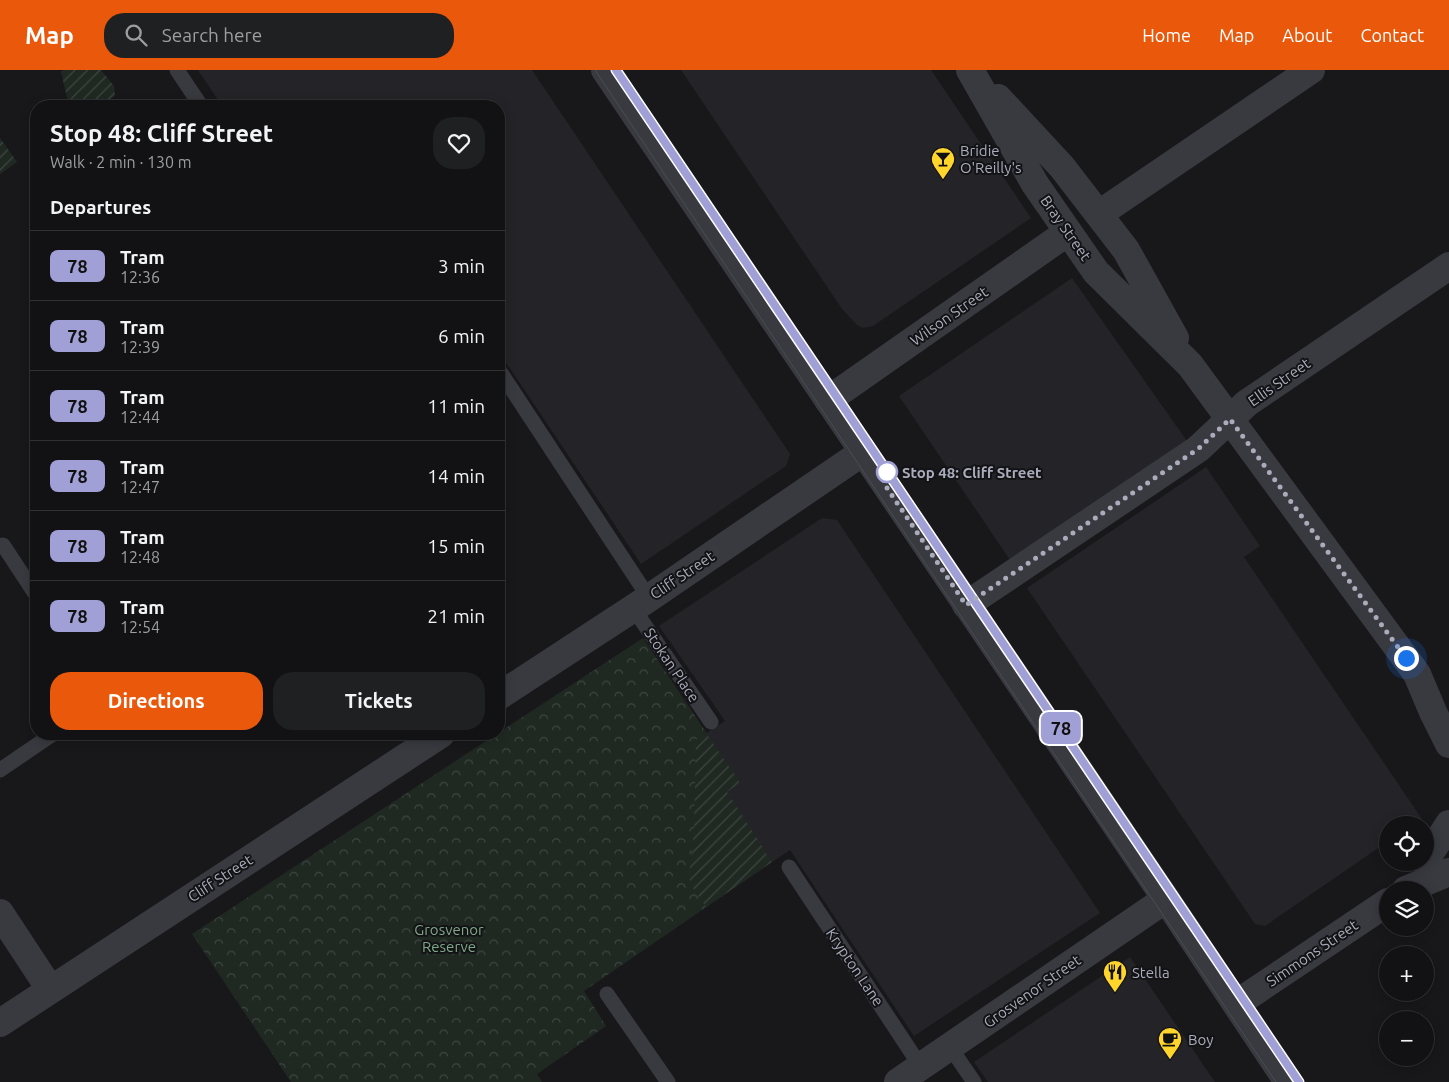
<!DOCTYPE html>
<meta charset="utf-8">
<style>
:root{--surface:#121214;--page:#1f2022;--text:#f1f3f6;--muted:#9c9ea0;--line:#313234;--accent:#ea580c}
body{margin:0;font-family:Ubuntu,sans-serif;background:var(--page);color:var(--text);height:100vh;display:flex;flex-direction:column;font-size:19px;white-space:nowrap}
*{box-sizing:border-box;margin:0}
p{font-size:16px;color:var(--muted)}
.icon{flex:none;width:28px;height:28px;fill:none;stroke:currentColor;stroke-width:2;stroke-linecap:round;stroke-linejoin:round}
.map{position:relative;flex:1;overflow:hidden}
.details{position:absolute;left:30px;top:30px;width:475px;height:640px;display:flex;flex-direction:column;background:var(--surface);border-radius:20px;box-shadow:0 2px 12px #0003,0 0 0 1px var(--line)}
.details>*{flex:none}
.badge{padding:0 10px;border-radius:8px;font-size:18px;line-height:32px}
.controls{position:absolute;left:1379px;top:746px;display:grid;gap:10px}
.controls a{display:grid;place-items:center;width:55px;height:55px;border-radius:50%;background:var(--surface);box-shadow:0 2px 12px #0003,0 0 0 1px var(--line);font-size:25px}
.you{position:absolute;width:25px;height:25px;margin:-12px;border:4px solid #fff;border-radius:50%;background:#1a73e8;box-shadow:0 0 0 8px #1a73e833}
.map>.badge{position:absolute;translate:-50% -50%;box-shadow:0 0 0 2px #fff}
h2{padding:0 20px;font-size:19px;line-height:45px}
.round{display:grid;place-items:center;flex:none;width:52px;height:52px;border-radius:20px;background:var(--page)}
.headline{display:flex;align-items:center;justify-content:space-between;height:85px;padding:0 20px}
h1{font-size:24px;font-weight:700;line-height:38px}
.primary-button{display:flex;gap:10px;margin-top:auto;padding:10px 20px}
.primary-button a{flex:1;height:58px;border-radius:20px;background:var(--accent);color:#fff;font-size:20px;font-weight:700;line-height:58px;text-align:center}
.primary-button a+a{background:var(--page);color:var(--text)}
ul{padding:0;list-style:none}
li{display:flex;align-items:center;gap:15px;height:70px;padding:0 20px;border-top:1px solid var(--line)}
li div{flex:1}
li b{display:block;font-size:19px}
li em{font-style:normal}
li .badge{min-width:55px;font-weight:700;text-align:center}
header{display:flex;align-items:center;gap:30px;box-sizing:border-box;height:70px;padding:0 25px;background:var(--accent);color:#fff}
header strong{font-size:24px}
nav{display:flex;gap:28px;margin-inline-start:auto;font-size:18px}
.search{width:350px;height:45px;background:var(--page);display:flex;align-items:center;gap:12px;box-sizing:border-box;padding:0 18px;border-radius:20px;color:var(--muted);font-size:19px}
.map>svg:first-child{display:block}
.built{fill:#242428}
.park{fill:url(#park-crowns)}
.garden{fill:url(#garden-furrows)}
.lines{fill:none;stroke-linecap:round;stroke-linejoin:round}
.service{stroke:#393940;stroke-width:15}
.minor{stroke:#393940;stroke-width:28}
.tertiary{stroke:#393940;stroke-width:28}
.tram{stroke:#4b4c55;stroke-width:1}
.line-casing{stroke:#fff;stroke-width:11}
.line{stroke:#a0a0d6;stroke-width:8}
.walk{stroke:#a9acbb;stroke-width:5;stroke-dasharray:0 9}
.stop-dot{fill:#fff;stroke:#a0a0d6;stroke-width:2.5}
.labels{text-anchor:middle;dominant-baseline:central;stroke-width:4;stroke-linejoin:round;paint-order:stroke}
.poi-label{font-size:15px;fill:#a9acbb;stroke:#131316;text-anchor:start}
.street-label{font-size:15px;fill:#a9acbb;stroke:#131316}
.stop-label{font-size:15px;font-weight:bold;fill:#a9acbb;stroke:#131316;text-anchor:start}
.park-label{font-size:15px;fill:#7ea887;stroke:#131316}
</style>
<header>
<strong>Map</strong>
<div class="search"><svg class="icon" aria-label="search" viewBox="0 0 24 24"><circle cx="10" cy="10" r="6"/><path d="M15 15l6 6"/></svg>Search here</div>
<nav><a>Home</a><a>Map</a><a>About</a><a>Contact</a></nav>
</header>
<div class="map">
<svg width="1449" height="1012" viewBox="0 0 1449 1012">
<defs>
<pattern id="park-crowns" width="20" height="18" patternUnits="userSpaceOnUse" patternTransform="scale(1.25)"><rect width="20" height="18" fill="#1f2922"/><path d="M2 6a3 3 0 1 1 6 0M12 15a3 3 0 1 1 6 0" fill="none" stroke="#3d4540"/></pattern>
<pattern id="garden-furrows" width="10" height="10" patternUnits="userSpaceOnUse" patternTransform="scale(1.25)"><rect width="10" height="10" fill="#1f2922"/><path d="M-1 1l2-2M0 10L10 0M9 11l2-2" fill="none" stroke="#3d4540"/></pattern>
</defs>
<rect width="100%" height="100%" fill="#18181b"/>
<!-- built -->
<path class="built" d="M 198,0 L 532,0 L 790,384 L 786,396 L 641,494 L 499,282 L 499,36 L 222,36 Z
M 681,0 L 931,0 L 1031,148 L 873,256 L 863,258 L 857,255 L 842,239 Z
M 1072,208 L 1187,371 L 1010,490 L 899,326 Z
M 1206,397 L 1260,476 L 1244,487 L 1422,749 L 1413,755 L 1388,755 L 1387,772 L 1265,856 L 1255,854 L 1027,518 Z
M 822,448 L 837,450 L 1100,843 L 914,966 L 790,780 L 772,792 L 726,722 L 739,713 L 706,663 L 725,651 L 659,556 Z
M 1130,887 L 1215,1012 L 988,1012 L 974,992 Z"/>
<!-- park -->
<path class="park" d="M 643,568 L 740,713 L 727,722 L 772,792 L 584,921 L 606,956 L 537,1004 L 542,1012 L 291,1012 L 192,864 Z"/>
<!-- garden -->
<path class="garden" d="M 64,0 L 101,0 L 114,16 L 115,26 L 100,36 L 69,36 L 61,2 Z
M 0,68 L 17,92 L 0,104 Z
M 706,663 L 740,713 L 727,722 L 772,792 L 706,837 L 692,817 L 689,807 L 694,759 L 696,670 L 699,666 Z"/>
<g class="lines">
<!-- service -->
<path class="service" d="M 177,0 L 201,36
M 499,300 L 649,528
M 3,475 L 36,525
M 633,538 L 711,652
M 0,700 L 53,664
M 789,797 L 921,997
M 607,924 L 668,1012
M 950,977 L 974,1012"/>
<!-- minor -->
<path class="minor" d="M 970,0 L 1035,114 L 1096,202 L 1190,295 L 1417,604 L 1433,642 L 1449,674
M 998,28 L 1062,97 L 1126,180 L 1175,268
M 1099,144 L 1311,0
M 828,330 L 1068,162
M 966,535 L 1198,379 L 1247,333 L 1449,196
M 499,626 L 649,528 L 863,382
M 1425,791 L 1449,754
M 1406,820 L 1449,802
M 0,843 L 50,919
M 1236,934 L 1388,832
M 0,953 L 441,664
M 898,1012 L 1166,829"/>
<!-- tertiary -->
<path class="tertiary" d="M 605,0 L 1166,829 L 1288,1012"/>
<!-- tram -->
<path class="tram" d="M 595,0 L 871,413 L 1276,1012
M 616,0 L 1299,1012"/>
</g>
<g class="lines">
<!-- line casing -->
<g class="line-casing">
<path id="line" d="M 616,0 L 1299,1012"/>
</g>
<!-- line -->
<use href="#line" class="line"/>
<!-- walk -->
<path class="walk" d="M 887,402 L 883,412 L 966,535 L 1198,379 L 1230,349 L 1406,588"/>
</g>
<!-- icons -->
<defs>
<g id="bar-pin" transform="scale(1.25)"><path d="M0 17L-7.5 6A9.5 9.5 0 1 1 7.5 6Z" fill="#ffd52c" stroke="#131316"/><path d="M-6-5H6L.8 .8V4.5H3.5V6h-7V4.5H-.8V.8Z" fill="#111"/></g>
<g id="restaurant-pin" transform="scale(1.25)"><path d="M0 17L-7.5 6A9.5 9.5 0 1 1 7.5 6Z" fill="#ffd52c" stroke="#131316"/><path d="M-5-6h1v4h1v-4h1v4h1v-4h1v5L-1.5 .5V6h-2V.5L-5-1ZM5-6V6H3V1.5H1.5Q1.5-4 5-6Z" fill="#111"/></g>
<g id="cafe-pin" transform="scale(1.25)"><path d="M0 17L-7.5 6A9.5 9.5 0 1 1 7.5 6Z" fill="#ffd52c" stroke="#131316"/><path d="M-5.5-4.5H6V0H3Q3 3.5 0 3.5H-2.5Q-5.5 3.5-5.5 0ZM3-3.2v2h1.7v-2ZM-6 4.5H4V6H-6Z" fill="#111"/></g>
</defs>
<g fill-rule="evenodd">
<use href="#bar-pin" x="943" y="89"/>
<use href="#restaurant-pin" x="1115" y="902"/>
<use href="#cafe-pin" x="1170" y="969"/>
</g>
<!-- markers -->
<circle class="stop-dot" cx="887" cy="402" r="10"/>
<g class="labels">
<!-- poi labels -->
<g class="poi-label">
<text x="960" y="80">Bridie<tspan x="960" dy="17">O'Reilly's</tspan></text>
<text x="1132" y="902">Stella</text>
<text x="1188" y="969">Boy</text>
</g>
<!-- street labels -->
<g class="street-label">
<text transform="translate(1066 158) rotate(55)">Bray Street</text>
<text transform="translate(949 246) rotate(-35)">Wilson Street</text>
<text transform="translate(1279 312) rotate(-35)">Ellis Street</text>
<text transform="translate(682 505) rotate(-34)">Cliff Street</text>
<text transform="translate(672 595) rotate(56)">Stokan Place</text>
<text transform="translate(220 808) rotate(-33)">Cliff Street</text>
<text transform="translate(1312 883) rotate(-34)">Simmons Street</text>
<text transform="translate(855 897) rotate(56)">Krypton Lane</text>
<text transform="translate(1032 921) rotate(-35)">Grosvenor Street</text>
</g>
<!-- stop labels -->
<g class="stop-label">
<text x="902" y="402">Stop 48: Cliff Street</text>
</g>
<!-- park labels -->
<g class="park-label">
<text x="449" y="859">Grosvenor<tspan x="449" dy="17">Reserve</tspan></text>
</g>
</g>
</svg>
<div class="controls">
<a><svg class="icon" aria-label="locate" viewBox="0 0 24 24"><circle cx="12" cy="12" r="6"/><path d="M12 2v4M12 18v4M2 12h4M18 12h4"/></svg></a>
<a><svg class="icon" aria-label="layers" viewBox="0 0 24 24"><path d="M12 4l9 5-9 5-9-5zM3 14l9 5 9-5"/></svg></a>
<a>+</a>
<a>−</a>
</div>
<div class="you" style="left:1406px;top:588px"></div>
<b class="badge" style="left:1061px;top:658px;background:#a0a0d6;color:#111">78</b>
<section class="details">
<div class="headline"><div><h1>Stop 48: Cliff Street</h1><p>Walk · 2 min · 130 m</p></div><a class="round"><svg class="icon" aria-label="heart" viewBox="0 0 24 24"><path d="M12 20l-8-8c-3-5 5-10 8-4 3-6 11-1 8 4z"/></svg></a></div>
<h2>Departures</h2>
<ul>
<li><span class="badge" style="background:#a0a0d6;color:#111">78</span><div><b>Tram</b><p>12:36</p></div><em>3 min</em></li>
<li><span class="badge" style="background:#a0a0d6;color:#111">78</span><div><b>Tram</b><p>12:39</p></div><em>6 min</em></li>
<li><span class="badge" style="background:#a0a0d6;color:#111">78</span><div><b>Tram</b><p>12:44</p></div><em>11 min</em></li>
<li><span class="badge" style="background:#a0a0d6;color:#111">78</span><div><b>Tram</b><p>12:47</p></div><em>14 min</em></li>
<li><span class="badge" style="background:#a0a0d6;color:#111">78</span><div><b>Tram</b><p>12:48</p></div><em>15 min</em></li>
<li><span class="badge" style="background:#a0a0d6;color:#111">78</span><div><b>Tram</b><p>12:54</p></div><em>21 min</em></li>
</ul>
<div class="primary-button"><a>Directions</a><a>Tickets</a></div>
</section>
</div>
